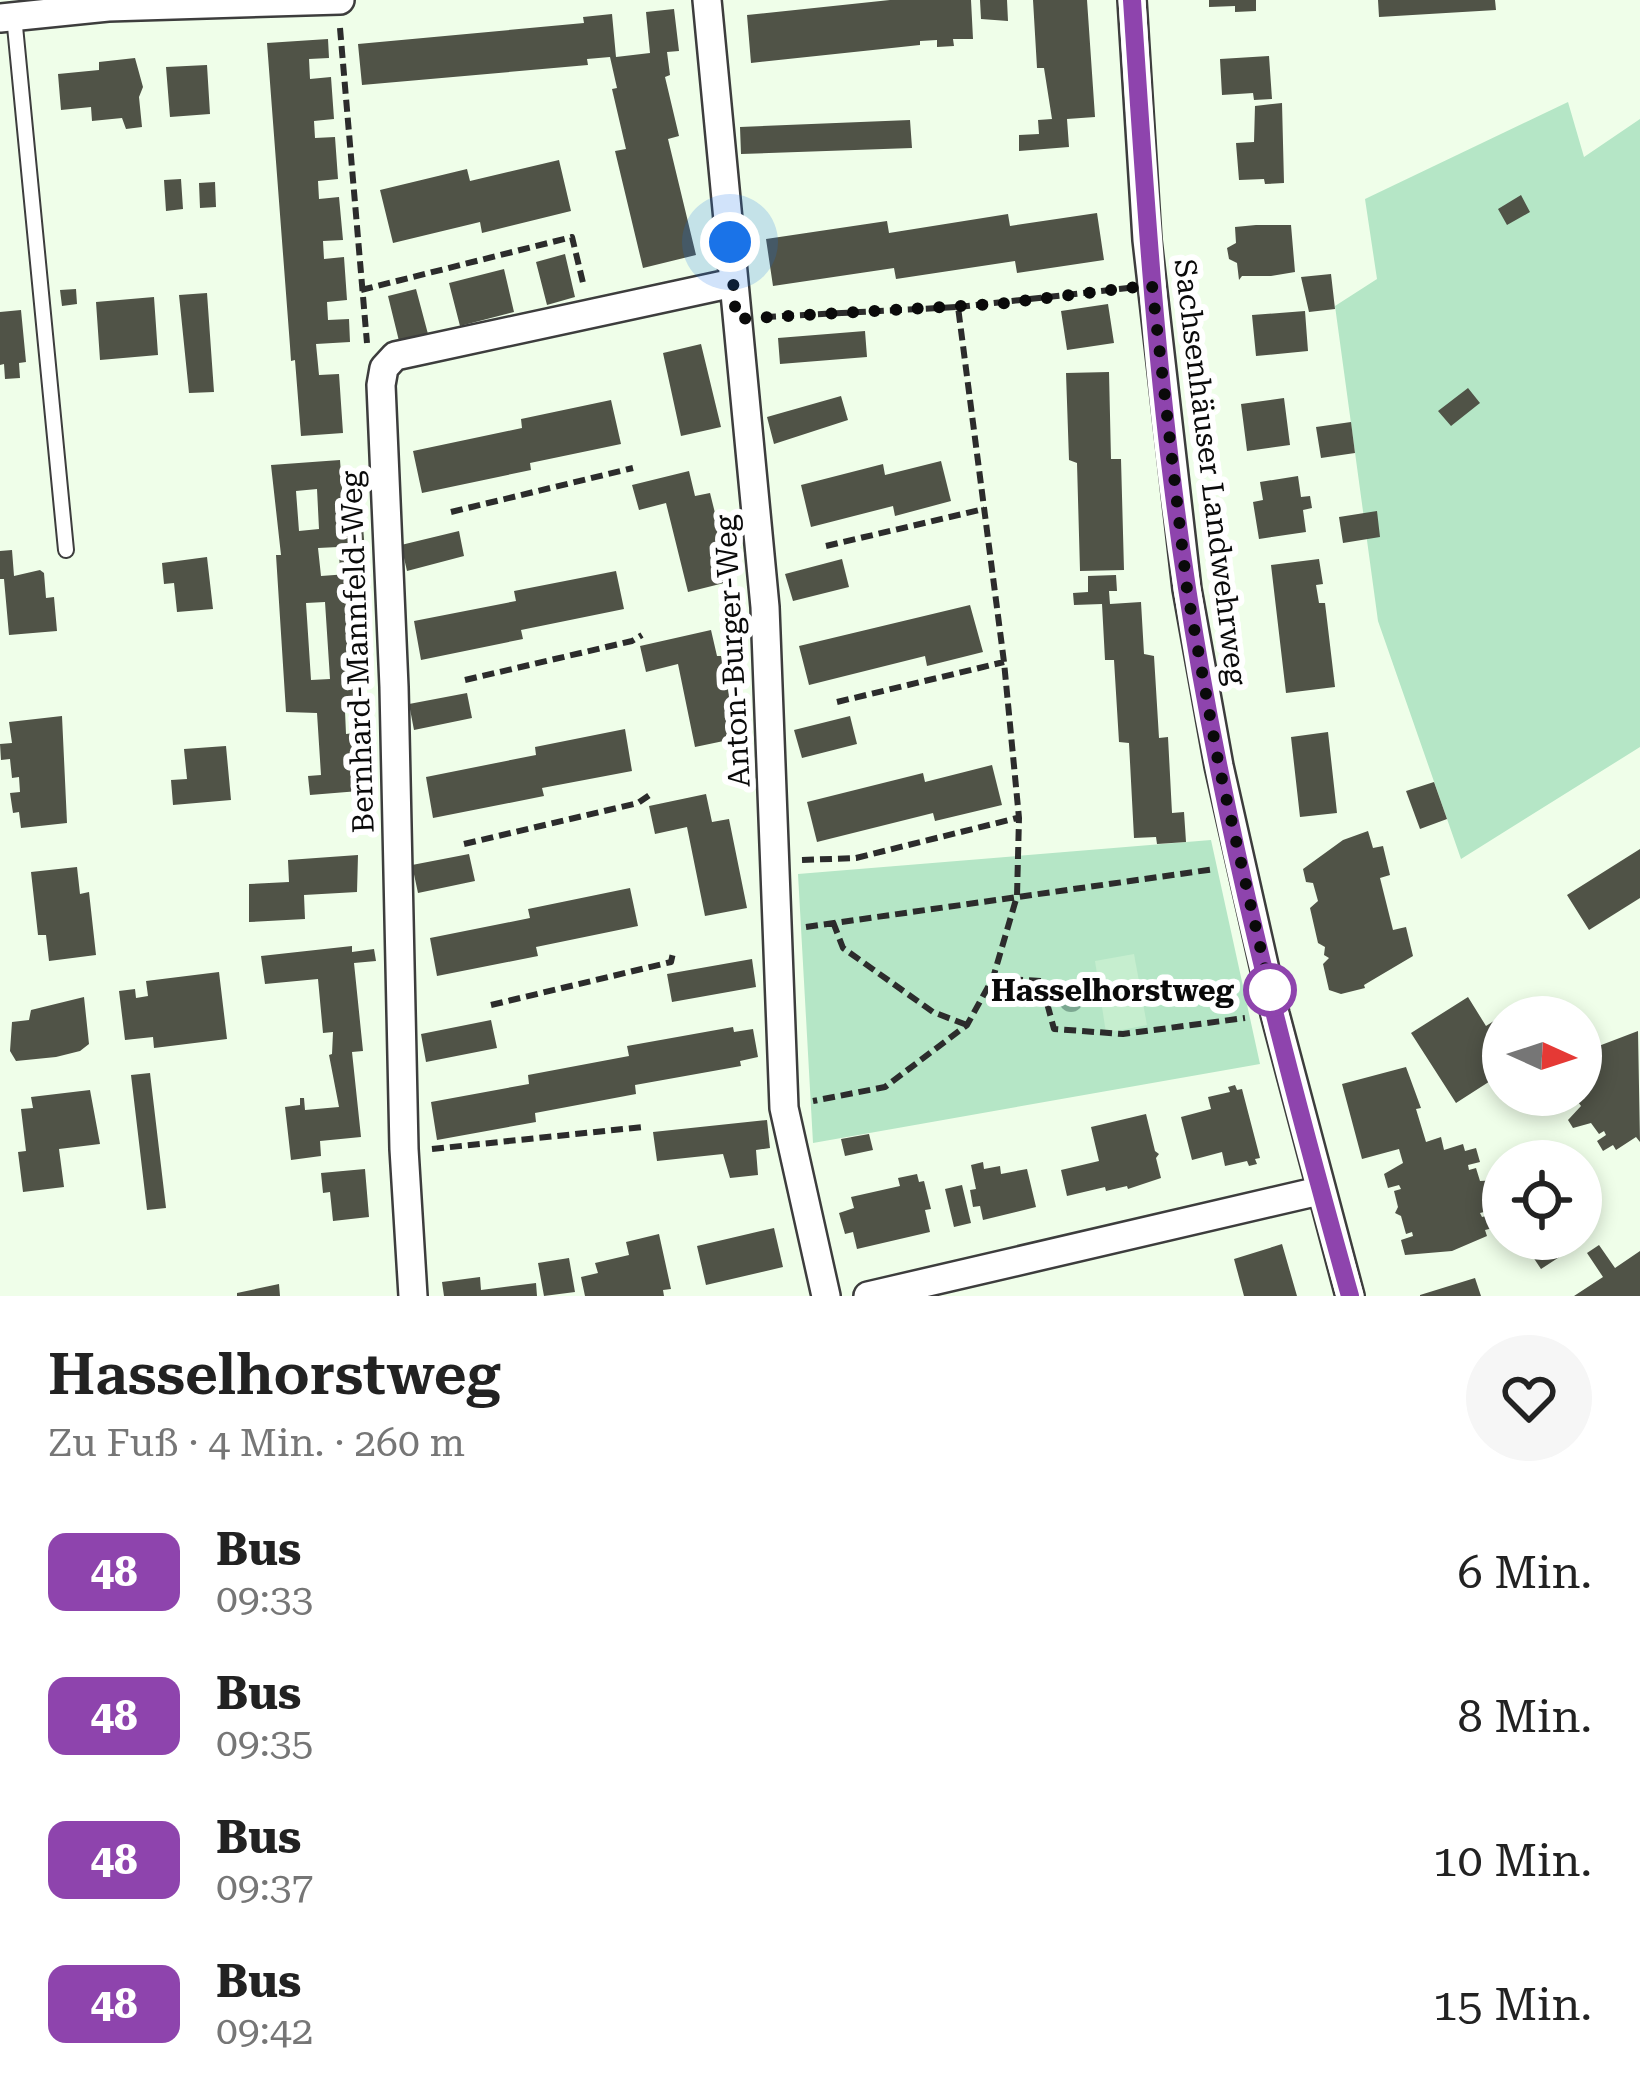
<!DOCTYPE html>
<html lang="de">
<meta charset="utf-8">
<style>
:root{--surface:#fff;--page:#f6f6f6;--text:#222;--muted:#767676}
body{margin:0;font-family:"Roboto Serif",serif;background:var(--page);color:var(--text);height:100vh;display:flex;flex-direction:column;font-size:45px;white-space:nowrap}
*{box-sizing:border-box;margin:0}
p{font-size:39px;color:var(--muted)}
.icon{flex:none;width:66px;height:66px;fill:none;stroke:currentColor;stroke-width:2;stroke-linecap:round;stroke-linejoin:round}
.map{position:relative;height:1296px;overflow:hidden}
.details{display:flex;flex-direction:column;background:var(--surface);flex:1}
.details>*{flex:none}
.badge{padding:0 24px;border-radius:18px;font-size:42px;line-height:78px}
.needle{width:78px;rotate:93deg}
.tools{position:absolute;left:1482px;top:996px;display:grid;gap:24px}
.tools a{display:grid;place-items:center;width:120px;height:120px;border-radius:50%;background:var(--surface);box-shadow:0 6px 18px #0003;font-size:60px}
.you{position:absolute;width:60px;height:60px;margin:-30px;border:9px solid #fff;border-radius:50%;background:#1a73e8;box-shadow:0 0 0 18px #1a73e833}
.map>.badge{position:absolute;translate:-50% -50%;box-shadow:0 0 0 6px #fff}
.round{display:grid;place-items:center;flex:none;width:126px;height:126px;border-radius:63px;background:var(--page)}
.headline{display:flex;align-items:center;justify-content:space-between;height:204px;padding:0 48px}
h1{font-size:57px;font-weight:600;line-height:90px}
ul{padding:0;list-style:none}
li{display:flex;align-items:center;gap:36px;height:144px;padding:0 48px}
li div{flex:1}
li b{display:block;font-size:45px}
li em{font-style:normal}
li .badge{min-width:132px;font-weight:700;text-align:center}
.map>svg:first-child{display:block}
.green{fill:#b5e6c6}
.pitch{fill:#c6eecf}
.building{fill:#505347;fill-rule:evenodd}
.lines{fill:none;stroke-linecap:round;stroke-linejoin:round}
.lane-casing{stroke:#3d3d3d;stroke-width:18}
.street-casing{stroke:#3d3d3d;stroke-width:32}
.path{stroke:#2c2c2c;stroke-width:6;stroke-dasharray:12 6;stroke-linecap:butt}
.lane{stroke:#fff;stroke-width:14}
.street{stroke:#fff;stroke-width:27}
.tree{fill:#7ca791}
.line-casing{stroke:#fff;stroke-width:27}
.line{stroke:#8e44ad;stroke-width:18}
.walk{stroke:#0a0a0a;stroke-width:12;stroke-dasharray:0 21.6}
.stop-dot{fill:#fff;stroke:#8e44ad;stroke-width:6}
.labels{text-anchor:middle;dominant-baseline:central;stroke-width:12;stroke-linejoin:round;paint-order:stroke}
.street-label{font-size:30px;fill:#0a0a0a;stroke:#fff}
.stop-label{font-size:30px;font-weight:bold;fill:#0a0a0a;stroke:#fff;text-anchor:end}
</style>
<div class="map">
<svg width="1640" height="1296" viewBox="0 0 1640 1296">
<rect width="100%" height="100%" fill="#effee9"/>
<!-- green -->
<path class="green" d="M 1568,102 L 1584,157 L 1640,119 L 1640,747 L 1461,859 L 1378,621 L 1335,306 L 1377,279 L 1365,199 Z
M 1211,840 L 1260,1064 L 813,1143 L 798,874 Z"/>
<!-- pitch -->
<path class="pitch" d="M 1134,954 L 1147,1025 L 1106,1033 L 1095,961 Z"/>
<!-- building -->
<path class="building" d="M 890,0 L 971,0 L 973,39 L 953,39 L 954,46 L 937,47 L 937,40 L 920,41 L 920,45 L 751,63 L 747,15 Z
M 980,0 L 1007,0 L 1008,21 L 981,19 Z
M 1033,0 L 1087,0 L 1095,117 L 1067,119 L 1069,147 L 1019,151 L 1019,135 L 1039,134 L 1038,120 L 1052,119 L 1044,68 L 1037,68 Z
M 1209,0 L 1256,0 L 1256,11 L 1235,12 L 1235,6 L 1209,7 Z
M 1378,0 L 1495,0 L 1496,10 L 1379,17 Z
M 674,9 L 679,51 L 667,52 L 670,75 L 665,77 L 679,136 L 668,139 L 696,255 L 643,268 L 615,151 L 626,149 L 612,89 L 617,88 L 610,57 L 587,59 L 588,65 L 362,85 L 358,44 L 584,23 L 583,17 L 612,14 L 616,57 L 650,53 L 646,12 Z
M 328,39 L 329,58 L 309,59 L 310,79 L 331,77 L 334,119 L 314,121 L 315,138 L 335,137 L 338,179 L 318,181 L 319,199 L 339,197 L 343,240 L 323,241 L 324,259 L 344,257 L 347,300 L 327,302 L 328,320 L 349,319 L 350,342 L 316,344 L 319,375 L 339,374 L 343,433 L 301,436 L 295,360 L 291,361 L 290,346 L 267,43 Z
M 1269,56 L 1272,99 L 1254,100 L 1253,93 L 1222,95 L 1220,59 Z
M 135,58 L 143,87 L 139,97 L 142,127 L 126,129 L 122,118 L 92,121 L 91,107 L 61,110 L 58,74 L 99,70 L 99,62 Z
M 207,65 L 210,114 L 170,117 L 166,67 Z
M 1282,103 L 1284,183 L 1265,184 L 1264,179 L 1239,180 L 1236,143 L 1254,142 L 1255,106 Z
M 910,120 L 912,148 L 741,154 L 740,127 Z
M 559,160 L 571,211 L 482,233 L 480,222 L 393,243 L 380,190 L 467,169 L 470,181 Z
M 181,179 L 183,209 L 166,211 L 164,180 Z
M 215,182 L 216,207 L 200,208 L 199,183 Z
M 1521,195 L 1530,212 L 1507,225 L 1498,209 Z
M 1097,213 L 1104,260 L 1017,273 L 1015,261 L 896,279 L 894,268 L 773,286 L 766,239 L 887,221 L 889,233 L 1008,214 L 1010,226 Z
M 1256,225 L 1291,225 L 1295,272 L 1271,276 L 1242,276 L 1239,280 L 1237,263 L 1229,259 L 1227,248 L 1236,243 L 1235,227 Z
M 565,254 L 575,297 L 547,305 L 536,262 Z
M 504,269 L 514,312 L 460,326 L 449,283 Z
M 1331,274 L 1335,309 L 1309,312 L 1301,277 Z
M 76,289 L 77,304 L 62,306 L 60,290 Z
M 416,289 L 428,334 L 399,341 L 388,296 Z
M 207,293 L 214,392 L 189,393 L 179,295 Z
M 154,297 L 158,355 L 100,360 L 96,302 Z
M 1108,304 L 1114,343 L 1067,350 L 1061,311 Z
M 21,310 L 26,362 L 19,363 L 20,378 L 5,379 L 4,364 L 0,365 L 0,312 Z
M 1305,311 L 1308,351 L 1256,356 L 1252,315 Z
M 865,331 L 867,357 L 780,364 L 778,338 Z
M 701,344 L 721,427 L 681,436 L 663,353 Z
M 1109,372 L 1111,459 L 1121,459 L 1124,570 L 1080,571 L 1077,463 L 1069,460 L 1066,373 Z
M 1468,388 L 1480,403 L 1451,426 L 1438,411 Z
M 841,396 L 848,420 L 774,444 L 767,417 Z
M 1284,398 L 1290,445 L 1247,451 L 1241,404 Z
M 611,400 L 621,444 L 530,463 L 531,470 L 422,493 L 413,451 L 522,428 L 521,419 Z
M 1351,422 L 1355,453 L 1321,458 L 1316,427 Z
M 340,460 L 343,502 L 361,501 L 366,564 L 340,567 L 338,547 L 318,548 L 321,576 L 348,574 L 351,615 L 369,613 L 372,661 L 354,663 L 357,710 L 345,711 L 346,734 L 354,733 L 359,791 L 310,795 L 308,776 L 321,775 L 317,713 L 286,712 L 276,555 L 281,555 L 271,465 ZM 317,489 L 319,529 L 299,531 L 296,491 ZM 325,602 L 330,679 L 311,680 L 306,603 Z
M 941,461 L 951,501 L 895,516 L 893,506 L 811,527 L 801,485 L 883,464 L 885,475 Z
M 689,471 L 695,496 L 710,493 L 732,581 L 688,592 L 666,503 L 639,510 L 632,485 Z
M 1298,476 L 1301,497 L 1310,496 L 1312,508 L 1303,510 L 1306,532 L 1259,539 L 1253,502 L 1263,500 L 1260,482 Z
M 1377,511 L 1380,537 L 1343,543 L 1339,517 Z
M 459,531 L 464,556 L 407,571 L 401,545 Z
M 12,550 L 14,576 L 40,570 L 44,573 L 46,598 L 54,597 L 57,631 L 9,635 L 4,579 L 0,579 L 0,551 Z
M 207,557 L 213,609 L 177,612 L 174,583 L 164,584 L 162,563 Z
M 842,559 L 849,587 L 793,601 L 785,574 Z
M 1319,559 L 1323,584 L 1316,585 L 1319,603 L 1325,603 L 1335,687 L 1286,693 L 1271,565 Z
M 616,571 L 624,609 L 521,630 L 523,639 L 421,660 L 414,621 L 516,601 L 514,591 Z
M 1116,575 L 1117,591 L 1109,591 L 1110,604 L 1141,602 L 1144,654 L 1154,656 L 1159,738 L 1168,737 L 1172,813 L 1184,812 L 1186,842 L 1157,844 L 1156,837 L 1134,838 L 1129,743 L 1119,742 L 1114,660 L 1105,660 L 1102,604 L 1074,605 L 1073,593 L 1088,592 L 1088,576 Z
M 970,605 L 983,652 L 927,666 L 925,656 L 809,685 L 799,646 Z
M 711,630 L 717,656 L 721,656 L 738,738 L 695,747 L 678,664 L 646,672 L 640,646 Z
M 467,693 L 472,718 L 414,730 L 409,704 Z
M 62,716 L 67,823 L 21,828 L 19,812 L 13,813 L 10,793 L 20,792 L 19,777 L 12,778 L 10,759 L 1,760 L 0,744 L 12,743 L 9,722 Z
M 850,716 L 857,744 L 802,758 L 794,730 Z
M 625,729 L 632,771 L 542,788 L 544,796 L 433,818 L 426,777 L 536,755 L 535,747 Z
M 1328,732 L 1337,813 L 1300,817 L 1291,737 Z
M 226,746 L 231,800 L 173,805 L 171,780 L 187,779 L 184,749 Z
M 992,765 L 1002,805 L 935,821 L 933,813 L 817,842 L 807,802 L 923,773 L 925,782 Z
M 1434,782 L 1447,819 L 1420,829 L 1406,791 Z
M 706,794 L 712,822 L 729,819 L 747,908 L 705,916 L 687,827 L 655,834 L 649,806 Z
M 1368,831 L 1373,848 L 1383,846 L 1390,875 L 1380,878 L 1393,930 L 1406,927 L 1413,956 L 1364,985 L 1365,988 L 1341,994 L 1329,990 L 1323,964 L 1329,958 L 1324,955 L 1325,947 L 1318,943 L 1310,908 L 1318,901 L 1313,883 L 1306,882 L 1303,869 L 1343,840 Z
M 1640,849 L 1640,898 L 1589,930 L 1567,895 Z
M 469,854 L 475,881 L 418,893 L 412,865 Z
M 358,855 L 357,892 L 304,895 L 305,919 L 249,922 L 249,884 L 289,882 L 288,860 Z
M 77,867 L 80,894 L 89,892 L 96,955 L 49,961 L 46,935 L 38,935 L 31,872 Z
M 630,888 L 638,926 L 536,947 L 538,956 L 437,976 L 430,938 L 530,918 L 528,909 Z
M 352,946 L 352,952 L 374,949 L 376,961 L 354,963 L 363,1051 L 352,1052 L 361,1137 L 320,1141 L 321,1156 L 291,1160 L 285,1107 L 300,1105 L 300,1098 L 304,1098 L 305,1110 L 339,1107 L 329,1055 L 332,1054 L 333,1032 L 323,1033 L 318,979 L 265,984 L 261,956 Z
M 752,959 L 756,987 L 672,1002 L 667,974 Z
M 219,972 L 227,1039 L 154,1048 L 153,1037 L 125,1040 L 119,991 L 135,989 L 136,998 L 148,996 L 146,981 Z
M 84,997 L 89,1044 L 80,1051 L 56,1057 L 16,1061 L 10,1051 L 12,1022 L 29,1020 L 31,1010 Z
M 1468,997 L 1486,1026 L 1530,998 L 1542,1017 L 1503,1017 L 1503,1063 L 1500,1065 L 1495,1056 L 1489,1062 L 1498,1076 L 1456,1103 L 1411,1033 Z
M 491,1020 L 497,1048 L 426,1062 L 421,1034 Z
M 733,1027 L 734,1032 L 753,1029 L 758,1057 L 740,1061 L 741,1066 L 635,1085 L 636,1094 L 535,1113 L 536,1122 L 437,1140 L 431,1102 L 529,1084 L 528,1075 L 629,1056 L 627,1046 Z
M 1638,1031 L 1640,1142 L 1636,1137 L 1616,1150 L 1613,1145 L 1603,1151 L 1597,1141 L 1606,1135 L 1604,1131 L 1599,1134 L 1591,1123 L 1573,1128 L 1568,1120 L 1581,1106 L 1573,1095 L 1581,1095 L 1581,1062 L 1596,1047 Z
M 1406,1067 L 1421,1108 L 1416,1109 L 1426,1142 L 1441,1137 L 1444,1150 L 1463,1144 L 1465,1151 L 1476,1148 L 1480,1162 L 1468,1165 L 1469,1170 L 1476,1168 L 1480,1181 L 1499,1180 L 1501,1188 L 1484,1198 L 1488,1211 L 1480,1213 L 1482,1217 L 1494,1214 L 1497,1227 L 1485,1230 L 1487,1236 L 1452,1251 L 1405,1255 L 1401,1240 L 1413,1236 L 1412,1232 L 1406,1234 L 1401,1216 L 1395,1213 L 1398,1207 L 1394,1191 L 1401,1189 L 1399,1185 L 1388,1188 L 1384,1174 L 1403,1163 L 1399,1149 L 1362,1159 L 1342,1084 Z
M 150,1073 L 166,1208 L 147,1210 L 131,1075 Z
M 1235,1085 L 1237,1090 L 1242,1089 L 1260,1158 L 1255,1159 L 1257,1164 L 1249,1166 L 1247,1161 L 1225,1166 L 1222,1152 L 1192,1160 L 1181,1117 L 1211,1109 L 1208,1097 L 1230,1092 L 1228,1087 Z
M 90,1090 L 100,1144 L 59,1149 L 64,1187 L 23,1192 L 18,1152 L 26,1151 L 21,1109 L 33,1108 L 31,1097 Z
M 1146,1114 L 1155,1151 L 1159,1154 L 1156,1158 L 1161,1178 L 1128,1189 L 1127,1186 L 1106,1191 L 1105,1187 L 1067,1196 L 1061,1170 L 1099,1161 L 1091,1127 Z
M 767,1120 L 770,1148 L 756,1150 L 758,1175 L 730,1178 L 723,1154 L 657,1161 L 653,1132 Z
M 869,1134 L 873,1150 L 845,1156 L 841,1139 Z
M 983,1162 L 984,1169 L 1000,1166 L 1001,1174 L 1027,1169 L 1036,1207 L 983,1220 L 980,1206 L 973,1207 L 970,1190 L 976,1189 L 971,1165 Z
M 365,1169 L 369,1217 L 333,1221 L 330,1192 L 323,1193 L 321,1173 Z
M 917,1174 L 919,1182 L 924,1181 L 931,1209 L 925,1210 L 930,1232 L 857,1249 L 853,1232 L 845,1234 L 839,1213 L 854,1208 L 851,1197 L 900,1186 L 898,1178 Z
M 962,1185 L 971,1223 L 954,1227 L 945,1189 Z
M 774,1228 L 783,1267 L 706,1285 L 697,1246 Z
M 659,1234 L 671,1289 L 663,1290 L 664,1296 L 585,1296 L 581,1277 L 598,1273 L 595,1263 L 629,1255 L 626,1242 Z
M 1521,1239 L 1587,1239 L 1541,1269 Z
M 1282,1244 L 1297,1296 L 1244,1296 L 1234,1259 Z
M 1599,1245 L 1615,1268 L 1640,1251 L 1640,1296 L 1574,1296 L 1603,1277 L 1587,1253 Z
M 569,1258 L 575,1292 L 544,1296 L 538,1263 Z
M 480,1277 L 481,1290 L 536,1283 L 537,1296 L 444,1296 L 442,1282 Z
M 1475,1278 L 1481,1296 L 1420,1296 L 1420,1295 Z
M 279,1284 L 280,1296 L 237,1296 L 237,1293 Z"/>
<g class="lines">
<!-- lane casing -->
<g class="lane-casing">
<path id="lane" d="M 14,16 L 66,550"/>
</g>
<!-- street casing -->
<g class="street-casing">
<path id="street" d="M 707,0 L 765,607 L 784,1108 L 826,1296
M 1132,0 L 1147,240 L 1187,589 L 1219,766 L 1275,1014 L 1350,1296
M 0,18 L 108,7 L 340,0
M 413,1296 L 404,1149 L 394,687 L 381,385 L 384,368 L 395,356 L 733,283
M 868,1296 L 1319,1191"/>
</g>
<!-- path -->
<path class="path" d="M 340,28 L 367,343
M 361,290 L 572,237 L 584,287
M 958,307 L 1128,288
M 764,317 L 958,307 L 1004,662 L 1019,818 L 1017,896 L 993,978 L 967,1025 L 885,1087 L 813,1101
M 451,512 L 633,468
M 826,546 L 984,509
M 465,680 L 632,641 L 642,635
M 837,702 L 1004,662
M 464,844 L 638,803 L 651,794
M 802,860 L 856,858 L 1017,818
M 833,922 L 843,948 L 933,1012 L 967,1025
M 806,927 L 1215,869
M 993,978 L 1041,981 L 1054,1029 L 1123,1034 L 1245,1018
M 491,1005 L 671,962 L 673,953
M 432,1149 L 643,1127"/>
<!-- lane -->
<use href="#lane" class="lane"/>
<!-- street -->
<use href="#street" class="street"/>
</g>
<!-- trees -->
<circle class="tree" cx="1071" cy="1000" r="12"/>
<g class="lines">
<!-- line casing -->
<g class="line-casing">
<path id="line" d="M 1132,0 C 1145,196 1157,393 1187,588 C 1223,827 1285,1063 1350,1296"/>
</g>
<!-- line -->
<use href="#line" class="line"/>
<!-- walk -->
<path class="walk" d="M 730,242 L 736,319 L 997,304 L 1152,285 L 1187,589 L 1219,766 L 1270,990"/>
</g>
<!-- markers -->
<circle class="stop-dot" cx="1270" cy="990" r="24"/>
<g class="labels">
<!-- street labels -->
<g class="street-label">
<text transform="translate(1211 472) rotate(83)">Sachsenhäuser Landwehrweg</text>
<text transform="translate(732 651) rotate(-93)">Anton-Burger-Weg</text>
<text transform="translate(357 652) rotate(-92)">Bernhard-Mannfeld-Weg</text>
</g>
<!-- stop labels -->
<g class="stop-label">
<text x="1234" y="990">Hasselhorstweg</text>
</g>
</g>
</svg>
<div class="tools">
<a><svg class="needle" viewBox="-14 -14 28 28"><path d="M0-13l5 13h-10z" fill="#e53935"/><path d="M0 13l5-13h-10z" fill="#767676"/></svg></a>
<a><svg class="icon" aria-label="locate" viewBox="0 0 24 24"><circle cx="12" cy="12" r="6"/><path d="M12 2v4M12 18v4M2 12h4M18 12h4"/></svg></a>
</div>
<div class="you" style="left:730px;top:242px"></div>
</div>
<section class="details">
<div class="headline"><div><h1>Hasselhorstweg</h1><p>Zu Fuß · 4 Min. · 260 m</p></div><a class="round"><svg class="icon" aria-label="heart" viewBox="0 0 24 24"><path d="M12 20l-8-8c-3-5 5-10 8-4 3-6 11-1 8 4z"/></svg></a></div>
<ul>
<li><span class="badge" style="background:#8e44ad;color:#fff">48</span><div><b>Bus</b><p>09:33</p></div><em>6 Min.</em></li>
<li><span class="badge" style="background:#8e44ad;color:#fff">48</span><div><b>Bus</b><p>09:35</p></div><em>8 Min.</em></li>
<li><span class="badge" style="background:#8e44ad;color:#fff">48</span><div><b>Bus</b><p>09:37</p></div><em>10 Min.</em></li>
<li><span class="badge" style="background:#8e44ad;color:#fff">48</span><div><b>Bus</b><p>09:42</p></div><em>15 Min.</em></li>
</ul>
</section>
